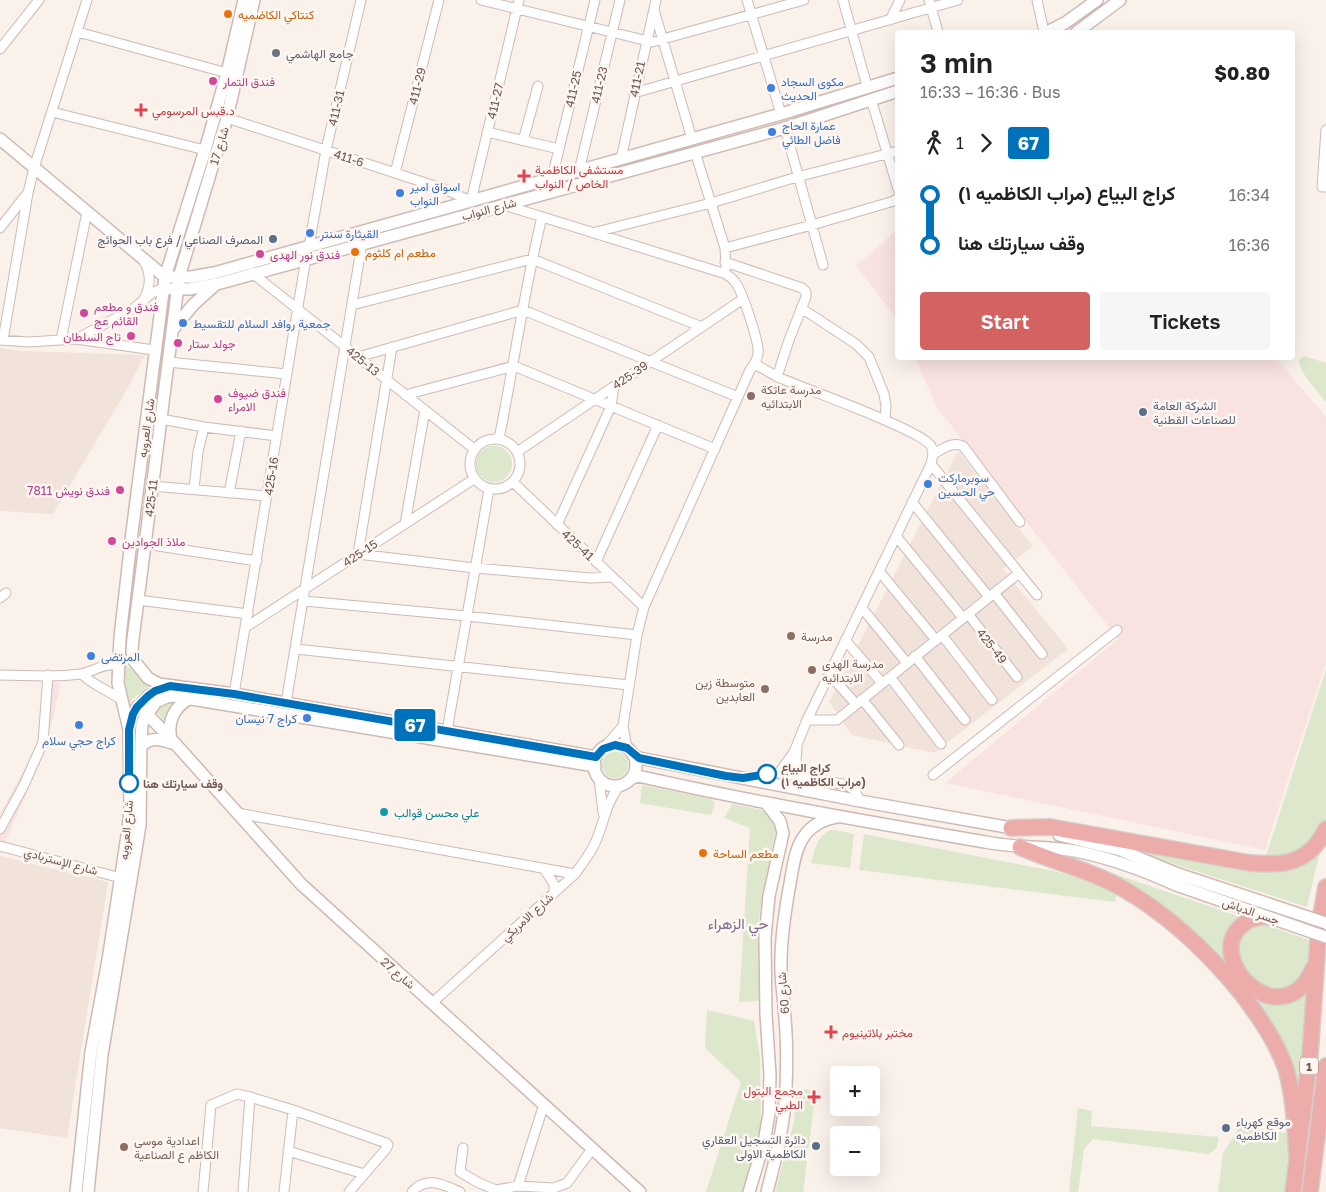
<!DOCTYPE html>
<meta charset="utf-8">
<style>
:root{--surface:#fff;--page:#f6f6f6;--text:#222;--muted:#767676;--accent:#d46260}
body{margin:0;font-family:"Golos Text",Vazirmatn,sans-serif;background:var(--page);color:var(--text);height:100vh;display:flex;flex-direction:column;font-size:19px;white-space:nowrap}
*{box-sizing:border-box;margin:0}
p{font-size:16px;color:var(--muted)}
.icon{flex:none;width:28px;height:28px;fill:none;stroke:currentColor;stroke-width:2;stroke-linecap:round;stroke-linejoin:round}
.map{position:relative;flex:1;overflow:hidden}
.details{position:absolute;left:895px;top:30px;width:400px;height:330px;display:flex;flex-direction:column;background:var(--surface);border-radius:5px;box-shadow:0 5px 20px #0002}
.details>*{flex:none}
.badge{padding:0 10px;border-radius:4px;font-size:18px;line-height:32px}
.buttons{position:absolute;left:830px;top:1066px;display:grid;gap:10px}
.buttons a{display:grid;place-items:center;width:50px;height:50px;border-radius:5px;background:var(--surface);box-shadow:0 5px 20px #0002;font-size:25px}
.map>.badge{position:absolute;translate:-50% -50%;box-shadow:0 0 0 2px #fff}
.legs{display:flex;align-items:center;gap:8px;height:55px;padding:0 25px;font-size:16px}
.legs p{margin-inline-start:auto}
.headline{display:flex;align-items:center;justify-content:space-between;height:85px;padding:0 25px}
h1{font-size:28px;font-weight:600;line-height:38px}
.action{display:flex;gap:10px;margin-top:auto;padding:10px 25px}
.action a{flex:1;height:58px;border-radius:5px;background:var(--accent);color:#fff;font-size:20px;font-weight:600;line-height:58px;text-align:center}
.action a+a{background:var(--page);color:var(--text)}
ul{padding:0 25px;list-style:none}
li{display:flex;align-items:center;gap:18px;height:50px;font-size:19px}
li i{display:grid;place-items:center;width:8px;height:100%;margin:0 6px;background:currentColor}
li i::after{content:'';width:12px;height:12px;margin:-6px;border:4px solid;border-radius:50%;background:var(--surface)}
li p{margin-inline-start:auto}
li:first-child i{background:linear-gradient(#0000 50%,currentColor 0)}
li:last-child i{background:linear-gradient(currentColor 50%,#0000 0)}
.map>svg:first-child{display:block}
.residential{fill:#f1e2da}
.commercial{fill:#f9e3e1}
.green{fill:#dce7cb}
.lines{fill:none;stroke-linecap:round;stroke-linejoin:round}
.street-casing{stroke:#cdbab5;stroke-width:11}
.secondary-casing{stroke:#cfb9b3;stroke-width:14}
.highway-casing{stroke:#d5cccb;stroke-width:18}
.street{stroke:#fff;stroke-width:9}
.secondary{stroke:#fff;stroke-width:11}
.highway{stroke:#ecadaa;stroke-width:15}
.secondary-bridge-casing{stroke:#cfb9b3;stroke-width:14;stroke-linecap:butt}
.secondary-bridge{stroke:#fff;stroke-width:11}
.line-1-casing{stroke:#fff;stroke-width:11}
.line-1{stroke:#0072bc;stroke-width:8}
.food-dot{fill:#e8710a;stroke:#fdf6f1;stroke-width:2}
.worship-dot{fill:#6b7280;stroke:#fdf6f1;stroke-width:2}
.hotel-dot{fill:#d1479c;stroke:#fdf6f1;stroke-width:2}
.shop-dot{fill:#3f7fe0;stroke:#fdf6f1;stroke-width:2}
.health-dot{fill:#e0444e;stroke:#fdf6f1;stroke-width:2}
.service-dot{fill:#5c6f8a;stroke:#fdf6f1;stroke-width:2}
.education-dot{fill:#8d6e63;stroke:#fdf6f1;stroke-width:2}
.stop-1-dot{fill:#fff;stroke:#0072bc;stroke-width:2.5}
.culture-dot{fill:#0f9aa8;stroke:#fdf6f1;stroke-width:2}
.labels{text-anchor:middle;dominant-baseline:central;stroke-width:5;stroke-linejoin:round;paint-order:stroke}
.shield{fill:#fdf6f1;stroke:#9c8681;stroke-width:1}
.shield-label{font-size:11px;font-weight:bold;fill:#725651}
.food-label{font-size:12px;fill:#c56008;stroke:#fdf6f1;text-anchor:start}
.worship-label{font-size:12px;fill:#5b616d;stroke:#fdf6f1;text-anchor:start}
.street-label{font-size:12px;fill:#725651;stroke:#fdf6f1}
.hotel-label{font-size:12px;fill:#b23c85;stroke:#fdf6f1;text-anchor:start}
.shop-label{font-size:12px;fill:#366cbe;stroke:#fdf6f1;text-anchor:start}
.health-label{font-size:12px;fill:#be3a42;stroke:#fdf6f1;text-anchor:start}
.service-label{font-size:12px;fill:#4e5e75;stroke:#fdf6f1;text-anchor:end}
.education-label{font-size:12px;fill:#785e54;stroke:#fdf6f1;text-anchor:start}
.stop-label{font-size:12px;font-weight:bold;fill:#725651;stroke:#fdf6f1;text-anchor:start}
.culture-label{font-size:12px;fill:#0d838f;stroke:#fdf6f1;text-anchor:start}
.quarter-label{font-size:15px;fill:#7a698d;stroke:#fdf6f1}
</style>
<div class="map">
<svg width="1326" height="1192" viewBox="0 0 1326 1192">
<rect width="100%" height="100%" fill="#faf1eb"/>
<!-- residential -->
<path class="residential" d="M 0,348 L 21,351 L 145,355 L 126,391 L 53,514 L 0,511 Z
M 958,451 L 1033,546 L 1003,569 L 1068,649 L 934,753 L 852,735 L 829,702 Z
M 0,856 L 108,882 L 67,1138 L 0,1128 Z"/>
<!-- commercial -->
<path class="commercial" d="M 897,230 L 897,319 L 856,266 Z
M 915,358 L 1276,358 L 1326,417 L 1326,662 L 1265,850 L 945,783 L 1118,639 L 936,406 Z
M 43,681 L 61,683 L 46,749 L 2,850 L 0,850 L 0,814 L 41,738 Z"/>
<!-- green -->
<path class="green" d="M 1304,356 L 1326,363 L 1326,402 C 1319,393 1298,371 1299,360 Z
M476 464a18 18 0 1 1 36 0a18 18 0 1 1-36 0Z
M 124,664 L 152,684 L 136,696 L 127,705 Z
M 1326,669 L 1326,821 L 1322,830 L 1297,854 L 1265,859 Z
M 177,701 L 167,724 L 156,712 C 160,703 168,702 177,701 Z
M602 765a13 13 0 1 1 26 0a13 13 0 1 1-26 0Z
M 642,785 L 712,799 L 715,804 L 711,815 L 640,803 Z
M 732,804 L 761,810 L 774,818 L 776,828 L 759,916 L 759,1001 L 739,1002 L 750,828 L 724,818 Z
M 830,830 L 835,830 L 854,834 L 850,868 L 811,863 C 815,850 816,837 830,830 Z
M 864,834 L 1063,873 L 1117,892 L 1115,902 L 859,870 Z
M 1321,847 L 1307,907 L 1146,855 L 1145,852 L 1253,871 C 1286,875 1295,865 1321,847 Z
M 1112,873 L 1241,917 L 1234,923 L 1228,933 L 1253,996 C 1272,1009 1290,1005 1306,992 L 1299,1088 L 1296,1088 L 1273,1027 L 1110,874 Z
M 1256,925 L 1266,925 L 1312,941 L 1306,971 L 1289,989 C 1284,989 1278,990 1274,990 C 1245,986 1221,942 1256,925 Z
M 707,1010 L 754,1021 L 760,1058 L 761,1129 L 744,1192 L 706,1192 L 741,1082 L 705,1048 Z
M 797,1089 L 816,1090 L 803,1192 L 775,1192 L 794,1121 Z
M 1078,1108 L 1092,1111 L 1091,1126 L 1219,1137 L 1216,1149 L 1208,1154 L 1093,1139 L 1084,1149 L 1078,1192 L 1069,1192 Z
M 1239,1128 L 1290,1133 L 1285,1192 L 1218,1192 L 1223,1153 Z"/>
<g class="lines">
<!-- street casing -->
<g class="street-casing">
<path id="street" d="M 481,0 L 652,42 L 804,0
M 747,0 L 781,114
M 843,0 L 867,86
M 929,0 L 938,32
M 1037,0 L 1044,32
M 654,10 L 692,139
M 890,20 L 900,0
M 78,32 L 227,73
M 0,49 L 39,0
M 634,93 L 958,0
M 871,99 L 898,189
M 52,112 L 205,150
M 227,118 L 444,189 L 471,201 L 519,0
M 785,128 L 823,265
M 1326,130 L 1322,187 L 1326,187
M 487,132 L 559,149
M 523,141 L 538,86
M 695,152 L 725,248 L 726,267
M 621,159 L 656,0
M 579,171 L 620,0
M 395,173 L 439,0
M 552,178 L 595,0
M 504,205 L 726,274 C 729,277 733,278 735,282 C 742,290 757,337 758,349 C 759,357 755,364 750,370 L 644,607 L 637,635 L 623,726 L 627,748
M 0,228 L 26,195
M 596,232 L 711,203 L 797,177 L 898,151
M 309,246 L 326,150 L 361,0
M 725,248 L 812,225 L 894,201 L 898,198
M 143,260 C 151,272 151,286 144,299
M 725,262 L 802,288 L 806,292 L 806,297 L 789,340 L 777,377
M 252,273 L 474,449
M 352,305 L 532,259 L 702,327
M 801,308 L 856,344 L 869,357 L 884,394 L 886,406 L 885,420
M 76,339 L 133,309 L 152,293 L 164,288
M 0,340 L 29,342 L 76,339 L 154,350
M 3,340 L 28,193 L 34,168 L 87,0
M 61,340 L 87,212
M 392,347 L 358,554 L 475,568 L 590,578 L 612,577
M 358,357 L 523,310 L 738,397
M 168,362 L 287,374
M 755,364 C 762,368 770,373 778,377 C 802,388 922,430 931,446 C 935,452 932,458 931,464 L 807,720 L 794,752 L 779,773
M 405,395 L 514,366 L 715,449
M 161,419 L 204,427 L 277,436
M470 464a25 25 0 1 1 50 0a25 25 0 1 1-50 0Z
M 499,439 C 514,365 524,290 542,217
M 517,452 L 743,299
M 933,454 C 943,449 952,441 963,446 L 1020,522
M 931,464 L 1037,595
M 513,482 L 644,607
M 152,486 L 267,496
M 194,489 L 198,452 L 204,427
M 229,493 L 241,431
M 912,502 L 989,597
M 405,524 L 425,410
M 557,525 L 611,406 L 614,386
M 896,536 L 963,618
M 145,544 L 257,561
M 596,562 L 658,425
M 879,571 L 936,640
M 994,593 L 1042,654
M 0,598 L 6,593
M 138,600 L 248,614
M 304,601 L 467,616 L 637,635
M 862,608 L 907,663
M 968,614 L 1017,677
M 246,627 L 474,479
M 942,635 L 992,700
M 845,640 L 882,683
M 296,649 L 629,685
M 915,656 L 965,720
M 82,674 C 92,685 108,690 120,699
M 829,674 L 856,704
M 0,675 C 26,675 54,678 80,674 C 93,672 103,663 118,665
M 890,677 L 941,744
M 234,694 L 306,258
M 862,699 L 899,745
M 286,703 L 362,243
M 807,720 L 837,720 L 1019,573
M 447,731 L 489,489
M 797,748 L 796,760 L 800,776
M 603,749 L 623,726
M 933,775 L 1117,630
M 748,777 L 779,773 L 800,776 L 847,785 L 855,791 L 860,801
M 599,778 L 603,813
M 237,813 L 575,874
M 0,829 L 24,785 L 43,742 L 48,675
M 0,846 L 121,878
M 544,869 L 554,884 L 554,893
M 432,1003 L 575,874 C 583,863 591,853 596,841 C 605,820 605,806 619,786
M 463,1148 L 460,1172 L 479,1183 L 496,1190 L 518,1186 L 554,1188 L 567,1183 L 592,1149
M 288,1151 L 364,1174
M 518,1186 L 544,1104
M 203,1192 L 211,1105 L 237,1094 L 250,1097 L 293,1110 L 386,1143 L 388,1145 L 386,1149 L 349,1192
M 243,1192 L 250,1097
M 284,1192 L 293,1110
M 412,1192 C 426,1175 444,1185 460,1192"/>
</g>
<!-- secondary casing -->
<g class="secondary-casing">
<path id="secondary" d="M 254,0 L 227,118 L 179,277 L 133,639 L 132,652 L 135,662 L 148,678 L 159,684 L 234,694 L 596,757
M 1047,32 L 1065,23 L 1097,0
M 1077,32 L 1120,0
M 0,139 L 165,277 L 191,277 L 214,273 L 781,114 L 898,78
M 171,289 L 189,289 L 217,284 L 785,128 L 898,91
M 174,328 L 193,305 L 214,286
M 137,707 L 147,714 L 171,739 L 301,884 L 640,1192
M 133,714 L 148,696 L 168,686
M 171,739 C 167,722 174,707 189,699
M594 765a21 21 0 1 1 42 0a21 21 0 1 1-42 0Z
M 141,747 C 150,735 163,740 175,744
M 633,755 L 639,758 L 860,801 L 1018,829
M 632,778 L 638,776 C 753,802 869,822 985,842 C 1015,848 1045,846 1075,851 C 1111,858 1143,870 1176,885
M 1059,835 L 1120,850 L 1178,874
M 76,1192 L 91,1052 L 108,960 L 128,829 L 130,810 L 129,730 L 118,683 L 120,637 L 132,532 L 165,277 L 205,150 L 227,73 L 244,0
M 88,1192 L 102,1055 L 140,825 L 141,740 L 142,725 L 145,717 L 156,702 L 167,697 L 173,696 L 595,766
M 749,1192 L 764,1142 L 769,1114 L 770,1075 L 766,1014 L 765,937 L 769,896 L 783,833 L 780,821 L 766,803
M 767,1192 C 776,1157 785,1123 786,1087 C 787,1064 787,1041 785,1019 C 784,1003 782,988 781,973 C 780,941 785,910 791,878 C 793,865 796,846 805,835 C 813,824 824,820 837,817"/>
</g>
<!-- highway casing -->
<g class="highway-casing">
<path id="highway" d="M 1011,828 L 1050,827 L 1250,863 C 1284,866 1309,864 1326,829
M 1020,847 C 1053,862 1088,869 1120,887 C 1168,914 1207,951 1242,994 C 1260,1018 1276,1041 1286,1069 C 1294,1097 1295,1127 1297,1156
M 1321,915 L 1326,887
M 1269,917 C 1258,916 1249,918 1241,926 C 1203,960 1283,1040 1314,967
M 1293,1192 L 1310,1055 L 1318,940
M 1310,1192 L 1326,1066"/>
</g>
<!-- street -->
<use href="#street" class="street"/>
<!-- secondary -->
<use href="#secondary" class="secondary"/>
<!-- highway -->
<use href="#highway" class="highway"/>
<!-- secondary-bridge casing -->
<g class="secondary-bridge-casing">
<path id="secondary-bridge" d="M 1178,874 L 1326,923
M 1176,885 L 1326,937"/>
</g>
<!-- secondary-bridge -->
<use href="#secondary-bridge" class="secondary-bridge"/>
</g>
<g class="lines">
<!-- line-1 casing -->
<g class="line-1-casing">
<path id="line-1" d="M 129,783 L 129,730 L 133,714 L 137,707 L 148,696 L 155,691 L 170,686 L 234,694 L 596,757 L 603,749 L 615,745 L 627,748 L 639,758 L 726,776 L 743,778 L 767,774"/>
</g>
<!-- line-1 -->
<use href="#line-1" class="line-1"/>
</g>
<!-- markers -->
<g class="food-dot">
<circle cx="228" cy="14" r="5"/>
<circle cx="355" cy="252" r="5"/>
<circle cx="703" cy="853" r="5"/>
</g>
<circle class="worship-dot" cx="276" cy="53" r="5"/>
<g class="hotel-dot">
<circle cx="213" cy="81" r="5"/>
<circle cx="260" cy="254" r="5"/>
<circle cx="84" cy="313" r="5"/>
<circle cx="131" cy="336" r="5"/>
<circle cx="178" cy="343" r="5"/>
<circle cx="218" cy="399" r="5"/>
<circle cx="120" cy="490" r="5"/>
<circle cx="112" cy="541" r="5"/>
</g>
<g class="shop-dot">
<circle cx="771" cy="88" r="5"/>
<circle cx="772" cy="132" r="5"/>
<circle cx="400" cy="193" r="5"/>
<circle cx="310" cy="233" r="5"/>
<circle cx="183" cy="323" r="5"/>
<circle cx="928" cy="484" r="5"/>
<circle cx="91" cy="656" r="5"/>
<circle cx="307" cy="718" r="5"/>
<circle cx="79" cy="725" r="5"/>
</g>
<g class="health-dot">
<path d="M138.5 102.5h5v5h5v5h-5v5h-5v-5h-5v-5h5z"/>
<path d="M521.5 168.5h5v5h5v5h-5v5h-5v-5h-5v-5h5z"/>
<path d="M828.5 1024.5h5v5h5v5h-5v5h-5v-5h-5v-5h5z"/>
<path d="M811.5 1089.5h5v5h5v5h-5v5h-5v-5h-5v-5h5z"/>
</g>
<g class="service-dot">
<circle cx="273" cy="239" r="5"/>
<circle cx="1143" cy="412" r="5"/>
<circle cx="1226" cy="1128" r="5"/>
<circle cx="816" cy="1146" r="5"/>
</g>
<g class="education-dot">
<circle cx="751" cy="396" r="5"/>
<circle cx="791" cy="636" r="5"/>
<circle cx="812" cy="670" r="5"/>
<circle cx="765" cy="689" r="5"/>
<circle cx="124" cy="1147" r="5"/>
</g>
<g class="stop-1-dot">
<circle cx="767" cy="774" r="9"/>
<circle cx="129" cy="783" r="9"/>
</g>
<circle class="culture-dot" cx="384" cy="812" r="5"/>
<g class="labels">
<!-- shield labels -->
<rect class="shield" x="1300" y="1057.5" width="18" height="17" rx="4"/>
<g class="shield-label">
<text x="1309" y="1066">1</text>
</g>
<!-- food labels -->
<g class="food-label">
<text x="238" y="14">كنتاكي الكاضميه</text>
<text x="365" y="252">مطعم ام كلثوم</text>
<text x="713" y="853">مطعم الساحة</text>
</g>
<!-- worship labels -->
<g class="worship-label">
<text x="286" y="53">جامع الهاشمي</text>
</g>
<!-- street labels -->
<g class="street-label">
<text transform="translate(637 79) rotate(-78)">411-21</text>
<text transform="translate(599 85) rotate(-77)">411-23</text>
<text transform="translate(417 86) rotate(-76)">411-29</text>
<text transform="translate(573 89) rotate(-77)">411-25</text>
<text transform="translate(495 101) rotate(-77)">411-27</text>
<text transform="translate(336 108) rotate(-77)">411-31</text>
<text transform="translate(219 146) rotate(-73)">شارع 17</text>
<text transform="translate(349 158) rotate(18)">411-6</text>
<text transform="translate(489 209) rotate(-15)">شارع النواب</text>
<text transform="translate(363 361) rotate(39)">425-13</text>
<text transform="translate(630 375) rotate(-34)">425-39</text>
<text transform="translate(146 428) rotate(-82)">شارع العروبه</text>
<text transform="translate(271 476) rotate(-81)">425-16</text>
<text transform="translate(151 498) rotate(-83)">425-11</text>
<text transform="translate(578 545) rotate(43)">425-41</text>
<text transform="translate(360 553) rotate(-33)">425-15</text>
<text transform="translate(992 646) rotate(52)">425-49</text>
<text transform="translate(126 830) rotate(-85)">شارع العروبه</text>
<text transform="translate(61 861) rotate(15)">شارع الإستربادي</text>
<text transform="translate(1251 911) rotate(19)">جسر الدباش</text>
<text transform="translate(527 917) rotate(-42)">شارع الامريكي</text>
<text transform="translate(398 973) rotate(41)">شارع 27</text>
<text transform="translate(783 993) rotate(-95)">شارع 60</text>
</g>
<!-- hotel labels -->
<g class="hotel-label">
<text x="223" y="81">فندق التمار</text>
<text x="270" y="254">فندق نور الهدى</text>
<text x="94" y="306">فندق و مطعم<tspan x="94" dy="14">القائم عج</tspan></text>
<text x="121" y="336" text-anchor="end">تاج السلطان</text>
<text x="188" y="343">جولد ستار</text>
<text x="228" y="392">فندق ضيوف<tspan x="228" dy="14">الامراء</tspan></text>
<text x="110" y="490" text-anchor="end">فندق نويش 7811</text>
<text x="122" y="541">ملاذ الجوادين</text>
</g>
<!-- shop labels -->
<g class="shop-label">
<text x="781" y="81">مكوى السجاد<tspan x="781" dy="14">الحديث</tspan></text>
<text x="782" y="125">عمارة الحاج<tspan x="782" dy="14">فاضل الطائي</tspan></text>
<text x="410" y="186">اسواق امير<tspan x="410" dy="14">النواب</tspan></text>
<text x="320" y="233">القيثارة سنتر</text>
<text x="193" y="323">جمعية روافد السلام للتقسيط</text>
<text x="938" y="477">سوبرماركت<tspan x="938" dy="14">حي الحسين</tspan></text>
<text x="101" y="656">المرتضى</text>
<text x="297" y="718" text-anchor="end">كراج 7 نيسان</text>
<text x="79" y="740" text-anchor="middle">كراج حجي سلام</text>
</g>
<!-- health labels -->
<g class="health-label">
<text x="152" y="110">د.قبس المرسومي</text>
<text x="535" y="169">مستشفى الكاظمية<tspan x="535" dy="14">الخاص / النواب</tspan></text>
<text x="842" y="1032">مختبر بلاتينيوم</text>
<text x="803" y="1090" text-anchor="end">مجمع البتول<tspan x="803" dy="14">الطبي</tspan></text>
</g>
<!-- service labels -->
<g class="service-label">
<text x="263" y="239">المصرف الصناعي / فرع باب الحوائج</text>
<text x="1153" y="405" text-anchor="start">الشركة العامة<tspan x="1153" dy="14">للصناعات القطنية</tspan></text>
<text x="1236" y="1121" text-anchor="start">موقع كهرباء<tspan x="1236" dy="14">الكاظميه</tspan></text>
<text x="806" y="1139">دائرة التسجيل العقاري<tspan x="806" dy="14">الكاظمية الاولى</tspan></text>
</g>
<!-- education labels -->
<g class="education-label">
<text x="761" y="389">مدرسة عاتكة<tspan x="761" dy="14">الابتدائيه</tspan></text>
<text x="801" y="636">مدرسة</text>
<text x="822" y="663">مدرسة الهدى<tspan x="822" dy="14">الابتدائيه</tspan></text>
<text x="755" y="682" text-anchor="end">متوسطة زين<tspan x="755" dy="14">العابدين</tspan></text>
<text x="134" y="1140">اعدادية موسى<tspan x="134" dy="14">الكاظم ع الصناعية</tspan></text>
</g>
<!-- stop labels -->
<g class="stop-label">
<text x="781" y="767">كراج البياع<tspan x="781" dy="14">(مراب الكاظميه ١)</tspan></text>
<text x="143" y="783">وقف سيارتك هنا</text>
</g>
<!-- culture labels -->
<g class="culture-label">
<text x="394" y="812">علي محسن قوالب</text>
</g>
<!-- quarter labels -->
<g class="quarter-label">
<text x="738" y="923">حي الزهراء</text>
</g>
</g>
</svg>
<div class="buttons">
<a>+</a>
<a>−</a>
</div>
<b class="badge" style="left:415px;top:725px;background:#0072bc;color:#fff">67</b>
<section class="details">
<div class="headline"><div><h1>3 min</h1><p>16:33 – 16:36 · Bus</p></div><b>$0.80</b></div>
<div class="legs"><svg class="icon" aria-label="walk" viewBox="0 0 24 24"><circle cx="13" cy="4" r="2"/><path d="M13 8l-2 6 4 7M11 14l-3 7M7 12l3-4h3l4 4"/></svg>1<svg class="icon" aria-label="forward" viewBox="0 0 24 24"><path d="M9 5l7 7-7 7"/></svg><b class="badge" style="background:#0072bc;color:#fff">67</b></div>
<ul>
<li><i style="color:#0072bc"></i><b>كراج البياع (مراب الكاظميه ١)</b><p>16:34</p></li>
<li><i style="color:#0072bc"></i><b>وقف سيارتك هنا</b><p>16:36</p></li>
</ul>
<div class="action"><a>Start</a><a>Tickets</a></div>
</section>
</div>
